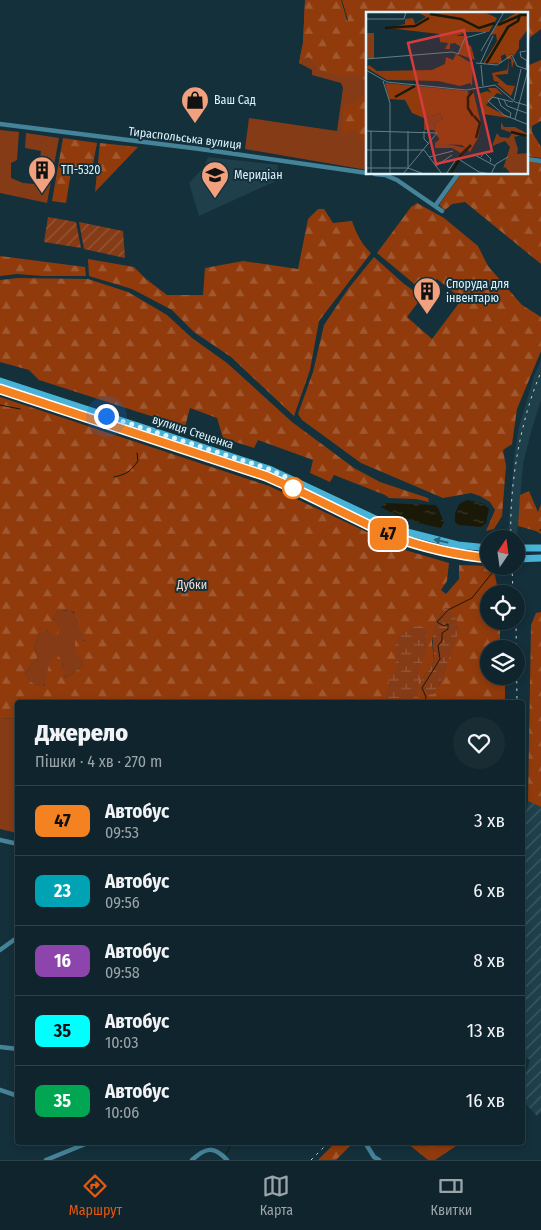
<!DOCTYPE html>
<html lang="uk">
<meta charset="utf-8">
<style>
:root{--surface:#0f242c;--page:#182c34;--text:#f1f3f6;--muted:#9ba4a9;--line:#2f4148;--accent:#ea580c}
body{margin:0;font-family:"Fira Sans Condensed",sans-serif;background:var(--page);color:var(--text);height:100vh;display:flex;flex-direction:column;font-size:19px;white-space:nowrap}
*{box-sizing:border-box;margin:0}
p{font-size:16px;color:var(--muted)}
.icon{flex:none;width:28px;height:28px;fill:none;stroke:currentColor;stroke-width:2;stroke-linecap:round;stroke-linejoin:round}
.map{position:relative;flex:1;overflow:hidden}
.sheet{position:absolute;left:15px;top:700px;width:510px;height:445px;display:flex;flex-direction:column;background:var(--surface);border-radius:5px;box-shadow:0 2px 8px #0003,0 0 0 1px var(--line)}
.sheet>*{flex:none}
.badge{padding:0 10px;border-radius:8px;font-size:18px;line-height:32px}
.needle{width:32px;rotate:13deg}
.fabs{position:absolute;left:480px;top:530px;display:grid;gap:10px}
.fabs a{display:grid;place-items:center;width:45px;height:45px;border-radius:50%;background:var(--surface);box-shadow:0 2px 8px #0003,0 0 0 1px var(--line);font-size:25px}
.you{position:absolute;width:25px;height:25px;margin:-12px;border:4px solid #fff;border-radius:50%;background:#1a73e8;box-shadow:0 0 0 8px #1a73e833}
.map>.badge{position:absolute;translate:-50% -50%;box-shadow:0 0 0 2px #fff}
.round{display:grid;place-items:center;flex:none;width:52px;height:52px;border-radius:26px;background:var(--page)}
.headline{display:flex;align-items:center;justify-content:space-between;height:85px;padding:0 20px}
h1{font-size:24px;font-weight:800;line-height:38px}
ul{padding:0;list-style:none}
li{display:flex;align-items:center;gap:15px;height:70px;padding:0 20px;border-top:1px solid var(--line)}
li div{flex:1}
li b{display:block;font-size:19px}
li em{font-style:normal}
li .badge{min-width:55px;font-weight:700;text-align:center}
.menu{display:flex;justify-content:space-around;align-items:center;height:70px;border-top:1px solid var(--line);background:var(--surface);font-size:14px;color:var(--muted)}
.menu a{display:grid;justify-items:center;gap:2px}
.menu .current{color:var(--accent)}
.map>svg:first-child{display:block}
.built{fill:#1f3f4b}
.industrial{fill:url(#industrial-furrows)}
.green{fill:#863b17}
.forest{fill:url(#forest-firs);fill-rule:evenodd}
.wetland{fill:url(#wetland-marsh)}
.garden{fill:url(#garden-furrows)}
.water{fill:url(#water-ripples)}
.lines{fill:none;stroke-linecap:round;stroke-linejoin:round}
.stream{stroke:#1a1806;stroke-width:1}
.street{stroke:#458399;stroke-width:4.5}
.secondary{stroke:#48b3d7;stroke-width:7}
.rail{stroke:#bed8e2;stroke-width:1;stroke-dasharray:2.5 5;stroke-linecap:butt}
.oneway{fill:#296479}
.line-casing{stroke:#fff;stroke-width:11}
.line{stroke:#f58220;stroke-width:8}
.walk{stroke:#dbf4fe;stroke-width:5;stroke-dasharray:0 9}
.stop-dot{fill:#fff;stroke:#f58220;stroke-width:2.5}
.labels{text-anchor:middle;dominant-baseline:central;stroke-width:4;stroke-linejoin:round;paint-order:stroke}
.poi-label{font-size:12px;fill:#dbf4fe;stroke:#14303b;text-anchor:start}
.street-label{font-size:12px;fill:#dbf4fe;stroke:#14303b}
.park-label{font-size:12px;fill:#f9dbce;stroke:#14303b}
.inset-river{fill:none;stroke:#1a1806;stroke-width:2.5}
.inset-road{fill:none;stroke:#647e89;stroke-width:1}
.view{fill:#d63c3d;fill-opacity:0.15;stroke:#d63c3d;stroke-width:2.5}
.inset-edge{fill:none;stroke:#dbf4fe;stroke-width:2.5}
</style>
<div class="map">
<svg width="541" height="1160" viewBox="0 0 541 1160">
<defs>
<pattern id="industrial-furrows" width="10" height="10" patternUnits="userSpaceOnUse" patternTransform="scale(1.25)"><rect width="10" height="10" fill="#1f3f4b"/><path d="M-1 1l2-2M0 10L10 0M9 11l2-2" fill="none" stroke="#3f5b66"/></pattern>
<pattern id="forest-firs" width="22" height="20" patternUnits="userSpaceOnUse" patternTransform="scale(1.25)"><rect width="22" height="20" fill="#913b0c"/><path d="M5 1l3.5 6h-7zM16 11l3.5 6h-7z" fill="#a05830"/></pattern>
<pattern id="wetland-marsh" width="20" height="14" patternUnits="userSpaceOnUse" patternTransform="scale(1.25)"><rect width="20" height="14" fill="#863b17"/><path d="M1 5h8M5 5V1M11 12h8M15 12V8" fill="none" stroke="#96583a"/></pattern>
<pattern id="garden-furrows" width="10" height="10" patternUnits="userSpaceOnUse" patternTransform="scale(1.25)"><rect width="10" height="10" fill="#863b17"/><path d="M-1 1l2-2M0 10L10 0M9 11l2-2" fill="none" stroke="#96583a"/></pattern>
<pattern id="water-ripples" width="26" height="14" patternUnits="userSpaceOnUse" patternTransform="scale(1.25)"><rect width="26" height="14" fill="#1a1806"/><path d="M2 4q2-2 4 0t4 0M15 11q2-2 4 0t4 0" fill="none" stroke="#3b3a2b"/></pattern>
</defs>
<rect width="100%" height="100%" fill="#14303b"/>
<!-- built -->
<path class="built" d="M 208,157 L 278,165 L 276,181 L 199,216 L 189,183 L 204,167 Z
M 541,360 L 541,400 L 531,432 L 523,464 L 517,535 L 508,536 L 514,458 L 519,427 L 534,376 Z"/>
<!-- industrial -->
<path class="industrial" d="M 528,801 L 541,807 L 541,1112 L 537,1116 L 523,1101 L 523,1083 L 530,1060 L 522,1055 L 522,840 Z"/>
<!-- green -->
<path class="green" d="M 305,0 L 341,0 L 347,21 L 360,20 L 367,34 L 367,170 L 245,149 L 249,118 L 337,131 L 343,88 L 341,83 L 312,75 L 312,70 L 299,63 L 303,43 Z
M 0,130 L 19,132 L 17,160 L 11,163 L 11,178 L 23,183 L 34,184 L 35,180 L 37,180 L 41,151 L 25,148 L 26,133 L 59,138 L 47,203 L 0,193 Z
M 58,610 C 63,610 70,610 74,613 C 78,615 85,635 85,640 L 76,643 L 77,653 L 83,665 L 67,678 C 61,674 62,667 63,661 L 43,686 C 34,686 29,681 25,673 L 39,656 L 34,648 L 40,633 L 57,627 L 53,617 Z
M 0,718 L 17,719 L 17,833 L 0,829 Z"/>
<!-- forest -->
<path class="forest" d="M 305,0 L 341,0 L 347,21 L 348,20 L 342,0 L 541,0 L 541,29 L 527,40 L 527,14 L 367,14 L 367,90 L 367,82 L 359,75 L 341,76 L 320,70 L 309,57 L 303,59 L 301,64 L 299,63 L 303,43 Z
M 541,60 L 541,121 L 532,126 L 532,132 L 541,147 L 541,158 L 527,156 L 527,66 Z
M 367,92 L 367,140 L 361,140 C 360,133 358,130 351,130 L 346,135 L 343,132 L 343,109 L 345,104 L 355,103 Z
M 63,138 L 97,143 L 91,175 L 71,172 L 66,203 L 52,201 Z
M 100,143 L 138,147 L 95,192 Z
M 527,161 L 541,163 L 541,264 L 465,202 L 452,204 L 445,210 L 439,205 L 461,174 L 527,174 Z
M 417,203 L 444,218 L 478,246 L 488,266 L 522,305 L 541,317 L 541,351 L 517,409 L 512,444 L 503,450 L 506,466 L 502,516 L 494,529 L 486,531 L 495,510 L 490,502 L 480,496 L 471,493 L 443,498 L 361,463 L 302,420 L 298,414 L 313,372 L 324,325 L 348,289 L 374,257 L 403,283 L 422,297 L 407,317 L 432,339 L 462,299 L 437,279 L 424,292 L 377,253 L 411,207 Z
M 318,209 L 324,209 L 333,223 L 352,221 C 356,233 362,245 371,253 L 319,321 L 310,370 L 294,416 L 231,357 L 194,332 L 172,310 L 132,289 L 89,276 L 88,259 L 134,267 L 146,279 L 167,295 L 203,295 L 205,268 L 243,261 L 298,269 L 308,219 Z
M 0,256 L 85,267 L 86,276 L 43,276 L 17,274 L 0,276 Z
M 18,278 L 88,279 L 128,292 L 167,315 L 192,338 L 227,363 L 292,422 L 354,468 L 380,482 L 428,498 L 429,502 L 416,499 L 389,498 L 385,495 L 334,475 L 330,482 L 310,473 L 313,460 L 258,440 L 254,448 L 223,438 L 217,418 L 190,408 L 185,427 L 39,380 L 29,370 L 0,362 L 0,280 Z
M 0,397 L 269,486 L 405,550 L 449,563 L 447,581 L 441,590 L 446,594 L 459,579 L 459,565 L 493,566 L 498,590 L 503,590 L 503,594 L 489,594 L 489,621 L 505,621 L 505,627 L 500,627 L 500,647 L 505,649 L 489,649 L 489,676 L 505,676 L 505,702 L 18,702 L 17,719 L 0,718 ZM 58,610 L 65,610 L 74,612 L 79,621 L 77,624 L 85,640 L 83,641 L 78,639 L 75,641 L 75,650 L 83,665 L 67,678 L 64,676 L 66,671 L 62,668 L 63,661 L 57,655 L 50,660 L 45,683 L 44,686 C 34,686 29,681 25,673 L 39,656 L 34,648 L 40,633 L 44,633 L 47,630 L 52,633 L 53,636 L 58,635 L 59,628 L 53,618 ZM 437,618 L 453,646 L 439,686 L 421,681 L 434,662 L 432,641 Z
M 529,491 L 538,512 L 541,504 L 541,534 L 536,531 L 518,526 L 520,495 Z
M 541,612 L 541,807 L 528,801 L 531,625 L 536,613 Z
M 336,1142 L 353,1143 L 336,1160 L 318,1160 Z
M 462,1142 L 435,1160 L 428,1160 L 407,1143 Z"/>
<!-- wetland -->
<path class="wetland" d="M 445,608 L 449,608 L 457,621 L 459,630 L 439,686 L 434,694 L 427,695 L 420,689 L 421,681 L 434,662 C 434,644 428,622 445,608 Z
M 414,626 L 421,626 L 427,630 L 427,648 L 419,672 L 418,701 L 386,702 L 386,692 L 390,677 L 396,669 L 395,642 L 401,633 Z"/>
<!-- garden -->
<path class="garden" d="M 48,217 L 76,222 L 81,248 L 44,242 Z
M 79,222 L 123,231 L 125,258 L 84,249 Z"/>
<!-- water -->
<path class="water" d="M 467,500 L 482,503 L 489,509 L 486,523 L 481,527 L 459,525 L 455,522 L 455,514 L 459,504 Z
M 385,503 L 435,505 L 438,508 L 444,522 L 441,528 C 420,524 400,518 381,507 Z"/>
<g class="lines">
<!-- stream -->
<path class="stream" d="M 0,405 L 20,409
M 114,477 C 127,474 130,472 138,461 L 137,453
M 540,531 L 541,529
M 425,702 L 426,697 L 422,688 L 440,659 L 438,646 L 442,640 L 442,633 L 448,629 L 448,624 L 444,626 L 437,622 L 448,610 L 472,598 L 492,573
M 226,1154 L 233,1142"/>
<!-- street -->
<path class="street" d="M 0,124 L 200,149 L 367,173
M 527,159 L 541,161
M 375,174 L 385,175 L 397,180 L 442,211
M 435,206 L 458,174
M 0,840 L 18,844
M 0,950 L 18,937
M 0,1047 L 18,1049
M 0,1090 L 18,1096
M 366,1144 L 374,1157 L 379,1160
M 46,1160 L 90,1142
M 192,1160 C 206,1147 214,1146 227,1160"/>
<!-- secondary -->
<path class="secondary" d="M 0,381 L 269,469 L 399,530 L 458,545 L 489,548
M 0,389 L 266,477 L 293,488 L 389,535 C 422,547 454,555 489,558
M 516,548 L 541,548
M 516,559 L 541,558"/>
<!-- rail -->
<path class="rail" d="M 511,539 C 509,486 520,421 541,372
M 512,566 L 513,594
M 516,621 L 517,702
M 311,1160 L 329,1142"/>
</g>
<!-- one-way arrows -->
<defs><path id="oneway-solid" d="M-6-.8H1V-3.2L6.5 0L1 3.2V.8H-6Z" transform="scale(1.25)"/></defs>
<use class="oneway" href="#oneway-solid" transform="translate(441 541) rotate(-167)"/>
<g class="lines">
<!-- line casing -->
<g class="line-casing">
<path id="line" d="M 0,389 L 266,476 L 293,488 L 389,535 C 422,547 454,555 489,558"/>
</g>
<!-- line -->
<use href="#line" class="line"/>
<!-- walk -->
<path class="walk" d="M 106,416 L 269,469 L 290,479 L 293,488"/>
</g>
<!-- icons -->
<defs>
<g id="shop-pin" transform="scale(1.4375)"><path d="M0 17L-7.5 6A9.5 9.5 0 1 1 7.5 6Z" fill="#f2a17e" stroke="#14303b"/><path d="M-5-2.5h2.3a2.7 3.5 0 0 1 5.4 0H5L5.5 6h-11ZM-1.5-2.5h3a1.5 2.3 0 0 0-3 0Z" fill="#111"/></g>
<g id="building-pin" transform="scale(1.4375)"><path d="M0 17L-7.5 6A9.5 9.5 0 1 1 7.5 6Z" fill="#f2a17e" stroke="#14303b"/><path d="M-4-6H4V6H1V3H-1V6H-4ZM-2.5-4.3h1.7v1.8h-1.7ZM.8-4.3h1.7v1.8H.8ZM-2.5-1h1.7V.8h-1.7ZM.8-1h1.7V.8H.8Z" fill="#111"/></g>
<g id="school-pin" transform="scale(1.4375)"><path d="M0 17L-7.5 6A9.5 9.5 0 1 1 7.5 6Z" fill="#f2a17e" stroke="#14303b"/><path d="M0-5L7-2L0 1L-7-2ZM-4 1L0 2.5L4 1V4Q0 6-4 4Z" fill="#111"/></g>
</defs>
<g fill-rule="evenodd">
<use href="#shop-pin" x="195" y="100"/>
<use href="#building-pin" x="42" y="170"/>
<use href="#school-pin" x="215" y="175"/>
<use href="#building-pin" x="427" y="291"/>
</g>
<!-- markers -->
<circle class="stop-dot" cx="293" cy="488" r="10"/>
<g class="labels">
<!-- poi labels -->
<g class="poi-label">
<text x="214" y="100">Ваш Сад</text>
<text x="61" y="170">ТП-5320</text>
<text x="234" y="175">Меридіан</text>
<text x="446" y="284">Споруда для<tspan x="446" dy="14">інвентарю</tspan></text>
</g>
<!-- street labels -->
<g class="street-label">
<text transform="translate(185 138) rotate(7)">Тираспольська вулиця</text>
<text transform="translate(193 432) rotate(18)">вулиця Стеценка</text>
</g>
<!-- park labels -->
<g class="park-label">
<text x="192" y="585">Дубки</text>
</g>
</g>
<!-- overview -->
<g transform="translate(366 12)">
<rect width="162" height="162" fill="#14303b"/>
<path d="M 0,21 L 8,21 L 8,46 L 0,46 ZM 74,101 L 77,107 L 69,111 L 68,118 L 58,118 L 58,106 ZM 135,110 L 138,115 L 149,115 L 162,122 L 161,126 L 156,123 L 148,125 L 152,137 L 151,142 L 162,141 L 162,162 L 145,162 L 139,155 L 137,157 L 144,135 L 139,129 L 126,134 L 131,121 L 134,125 L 143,126 L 146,121 L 135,117 ZM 74,127 L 77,131 L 100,136 L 95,141 L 86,136 L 69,136 L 69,131 Z" fill="#863b17"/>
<path d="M 52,0 L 118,0 L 131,6 L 123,20 L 100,20 L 90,24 L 101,24 L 100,32 L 105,34 L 109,48 L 92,42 L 95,35 L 89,31 L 84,32 L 84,37 L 79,37 L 82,31 L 74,30 L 73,22 L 22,16 L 39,12 L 39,7 L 47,6 L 49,12 L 60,5 ZM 151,0 L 162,0 L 162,17 L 153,29 L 153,36 L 148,44 L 146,42 L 144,43 L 148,49 L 146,56 L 145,47 L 141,47 L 139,42 L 135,44 L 136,51 L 117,52 L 131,29 L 130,22 L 124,23 L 132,12 ZM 90,42 L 107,52 L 106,74 L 104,71 L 94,74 L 72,69 L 21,68 L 1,56 L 3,53 L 11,59 L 66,58 L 79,52 L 80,45 L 87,48 ZM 143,47 L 142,62 L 129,63 L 141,73 L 149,74 L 145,84 L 131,72 L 133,70 L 128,69 L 126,61 L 141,58 ZM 19,71 L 102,79 L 102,82 L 107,78 L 115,112 L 112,126 L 104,140 L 96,133 L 76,132 L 68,118 L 69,111 L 77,107 L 74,101 L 58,106 L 46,101 L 39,88 L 23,87 ZM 122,76 L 130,76 L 137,83 L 131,81 L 120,93 L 144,106 L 116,102 L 112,82 L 121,79 L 125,81 Z" fill="#913b0c"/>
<path class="inset-river" d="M 64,2 L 95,7 L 113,16 L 129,11M 132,13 L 153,4M 19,16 L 49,14 L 63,6M 120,52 L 142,15 L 152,9 L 154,3 L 163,3M 107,79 L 102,85 L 102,96 L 107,104M 29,85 L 49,74M 108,104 L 114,111 L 110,126M 145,120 L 161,124M 93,145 L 105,133M 84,162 L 93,148"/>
<path class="inset-road" d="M 0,7 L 38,7 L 40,0M 115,39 L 138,0M 160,39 L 154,40 L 155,45 L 163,50M 92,42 L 99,26 L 120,20M 0,47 L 86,40 L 93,42M 110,51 L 131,53 L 146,43 L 151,54 L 163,58M 114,52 L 127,24M 115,53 L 117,74M 0,58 L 21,70 L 100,78 L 129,73 L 149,90 L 163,94M 160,58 L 163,26M 17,69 L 24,91 L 24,162M 132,86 L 135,94 L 145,101 L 144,105M 138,88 L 141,94 L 163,102M 148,88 L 155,57M 147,90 L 127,85 L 122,89 L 138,103 L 163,113M 149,107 L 162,58M 0,119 L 71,121 L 37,162M 5,119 L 5,162M 42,119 L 42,156M 58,119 L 58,127 L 63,132M 0,138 L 58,138M 58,138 L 76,162M 107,142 L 129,154M 63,145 L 87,139M 115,145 L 118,140 L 125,147 L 124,150M 70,154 L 86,143M 0,156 L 41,156M 42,156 L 58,162M 80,162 L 91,146 L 113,160 L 125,162M 125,162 L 130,152 L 142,145"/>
<path class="view" d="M 98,18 L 126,139 L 70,152 L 42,31 Z"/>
<rect width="162" height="162" class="inset-edge"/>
</g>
</svg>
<div class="fabs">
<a><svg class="needle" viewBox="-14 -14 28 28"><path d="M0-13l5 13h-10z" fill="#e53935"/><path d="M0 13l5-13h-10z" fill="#9ba4a9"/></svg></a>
<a><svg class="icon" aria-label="locate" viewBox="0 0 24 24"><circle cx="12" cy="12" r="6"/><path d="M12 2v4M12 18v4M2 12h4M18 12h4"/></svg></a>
<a><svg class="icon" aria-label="layers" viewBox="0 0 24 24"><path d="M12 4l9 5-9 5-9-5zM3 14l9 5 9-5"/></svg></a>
</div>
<div class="you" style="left:106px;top:416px"></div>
<b class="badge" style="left:388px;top:534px;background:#f58220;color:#111">47</b>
<section class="sheet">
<div class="headline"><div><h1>Джерело</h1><p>Пішки · 4 хв · 270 m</p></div><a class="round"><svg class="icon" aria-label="heart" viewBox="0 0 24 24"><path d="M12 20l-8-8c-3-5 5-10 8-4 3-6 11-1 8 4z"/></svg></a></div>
<ul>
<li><span class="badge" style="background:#f58220;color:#111">47</span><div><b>Автобус</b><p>09:53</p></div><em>3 хв</em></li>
<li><span class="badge" style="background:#00a3b4;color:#fff">23</span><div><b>Автобус</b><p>09:56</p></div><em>6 хв</em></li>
<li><span class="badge" style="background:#8e44ad;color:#fff">16</span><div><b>Автобус</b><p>09:58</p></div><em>8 хв</em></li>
<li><span class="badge" style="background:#0ff;color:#111">35</span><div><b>Автобус</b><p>10:03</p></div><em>13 хв</em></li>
<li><span class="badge" style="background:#00a651;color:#fff">35</span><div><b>Автобус</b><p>10:06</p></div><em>16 хв</em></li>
</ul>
</section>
</div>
<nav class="menu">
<a class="current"><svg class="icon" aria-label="directions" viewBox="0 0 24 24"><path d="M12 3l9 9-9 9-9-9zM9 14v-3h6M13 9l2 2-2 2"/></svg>Маршрут</a>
<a><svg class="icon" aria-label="map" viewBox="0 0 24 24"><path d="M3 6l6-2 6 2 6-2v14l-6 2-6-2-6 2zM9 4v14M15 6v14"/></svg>Карта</a>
<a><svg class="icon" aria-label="tickets" viewBox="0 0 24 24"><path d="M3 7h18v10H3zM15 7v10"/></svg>Квитки</a>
</nav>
